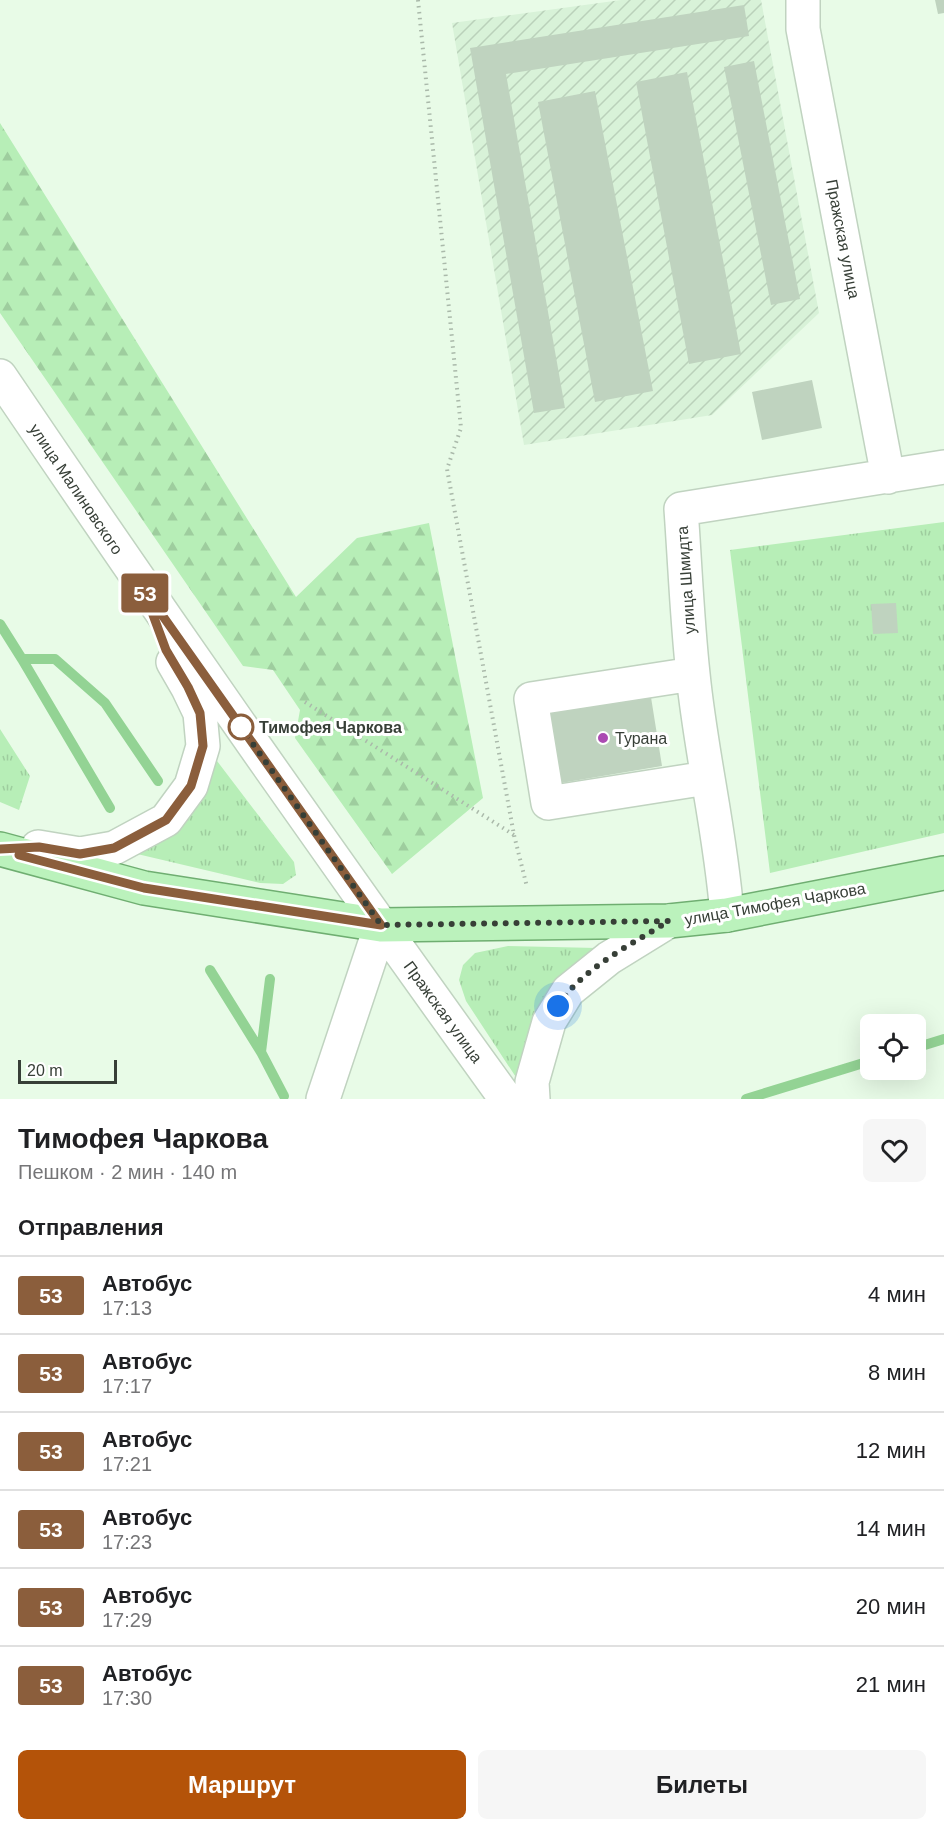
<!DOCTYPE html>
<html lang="ru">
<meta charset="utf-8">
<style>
:root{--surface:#fff;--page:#f6f6f6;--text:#202124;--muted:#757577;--line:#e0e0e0;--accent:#b45309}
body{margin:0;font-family:Arial,sans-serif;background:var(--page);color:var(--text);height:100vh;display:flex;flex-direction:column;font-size:22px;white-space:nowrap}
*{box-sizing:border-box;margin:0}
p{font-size:20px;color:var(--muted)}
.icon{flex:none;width:33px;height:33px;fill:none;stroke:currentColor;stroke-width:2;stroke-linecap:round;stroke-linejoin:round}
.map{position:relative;height:1099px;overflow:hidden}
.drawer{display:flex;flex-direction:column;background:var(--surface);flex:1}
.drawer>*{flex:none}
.badge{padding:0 12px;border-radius:4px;font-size:21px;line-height:39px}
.tools{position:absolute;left:860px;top:1014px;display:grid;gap:12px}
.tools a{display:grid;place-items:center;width:66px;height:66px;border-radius:9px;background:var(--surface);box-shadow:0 6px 24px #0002;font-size:30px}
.scale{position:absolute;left:18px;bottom:15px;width:99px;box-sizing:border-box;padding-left:6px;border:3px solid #373f37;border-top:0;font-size:16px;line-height:21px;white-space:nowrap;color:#373f37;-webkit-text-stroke:4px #fff;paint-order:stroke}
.you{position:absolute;width:30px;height:30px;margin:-15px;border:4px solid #fff;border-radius:50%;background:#1a73e8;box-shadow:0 0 0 9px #1a73e833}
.map>.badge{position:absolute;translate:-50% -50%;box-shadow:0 0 0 3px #fff}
h2{padding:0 18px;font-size:22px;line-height:54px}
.round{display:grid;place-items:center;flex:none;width:63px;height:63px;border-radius:9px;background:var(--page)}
.head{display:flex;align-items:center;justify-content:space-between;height:102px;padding:0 18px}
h1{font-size:28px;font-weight:600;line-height:45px}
.button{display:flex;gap:12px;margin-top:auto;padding:12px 18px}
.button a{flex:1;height:69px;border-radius:9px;background:var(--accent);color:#fff;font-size:24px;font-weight:600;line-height:69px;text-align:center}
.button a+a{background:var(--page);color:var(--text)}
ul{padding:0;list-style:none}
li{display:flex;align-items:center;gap:18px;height:78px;padding:0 18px;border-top:2px solid var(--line)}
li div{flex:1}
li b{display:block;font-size:22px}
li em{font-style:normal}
li .badge{min-width:66px;font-weight:700;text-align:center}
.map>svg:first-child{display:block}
.industrial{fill:url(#industrial-furrows)}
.grass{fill:url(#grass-tufts)}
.forest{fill:url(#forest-firs)}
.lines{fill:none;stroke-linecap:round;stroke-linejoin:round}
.stream{stroke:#93d394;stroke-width:10}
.building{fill:#bfd3bf}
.minor-casing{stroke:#c0d3c0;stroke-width:36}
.major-casing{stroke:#6fae71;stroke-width:36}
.path{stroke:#aab9aa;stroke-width:4;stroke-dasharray:1.5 4.5;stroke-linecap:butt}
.minor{stroke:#fff;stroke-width:33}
.major{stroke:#bbf2bc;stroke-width:33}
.line-casing{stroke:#fff;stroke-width:14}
.line{stroke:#8b5e3c;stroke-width:9}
.walk{stroke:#373f37;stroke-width:6;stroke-dasharray:0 10.8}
.stop-dot{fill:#fff;stroke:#8b5e3c;stroke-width:3}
.poi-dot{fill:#ab4ab2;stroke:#fff;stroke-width:2}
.labels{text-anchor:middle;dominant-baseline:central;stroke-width:6;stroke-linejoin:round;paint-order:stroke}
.street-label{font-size:16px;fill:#373f37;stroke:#fff}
.stop-label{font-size:16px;font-weight:bold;fill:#373f37;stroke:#fff;text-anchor:start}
.poi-label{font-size:16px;fill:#373f37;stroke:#fff;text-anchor:start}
</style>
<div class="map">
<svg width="944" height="1099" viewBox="0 0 944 1099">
<defs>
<pattern id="industrial-furrows" width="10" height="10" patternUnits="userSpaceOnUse" patternTransform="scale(1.5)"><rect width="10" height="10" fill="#d8f2d8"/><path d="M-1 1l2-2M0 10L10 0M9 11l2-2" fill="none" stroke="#bad1ba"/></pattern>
<pattern id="grass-tufts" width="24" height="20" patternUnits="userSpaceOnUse" patternTransform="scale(1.5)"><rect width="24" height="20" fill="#b7eeb7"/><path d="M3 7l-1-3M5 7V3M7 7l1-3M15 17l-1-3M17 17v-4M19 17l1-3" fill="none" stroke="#9ecd9e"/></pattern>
<pattern id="forest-firs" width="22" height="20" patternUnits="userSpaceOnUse" patternTransform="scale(1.5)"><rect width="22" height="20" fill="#b7eeb7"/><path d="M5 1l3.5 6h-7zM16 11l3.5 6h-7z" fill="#9ecd9e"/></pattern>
</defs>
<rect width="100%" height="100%" fill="#e8fbe7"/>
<!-- industrial -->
<path class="industrial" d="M 621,0 L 761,0 L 819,313 L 712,415 L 524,445 L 452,23 Z"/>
<!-- grass -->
<path class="grass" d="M 944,522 L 944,833 L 770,873 L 730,550 Z
M 0,729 L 30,776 L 19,810 L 0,802 Z
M 214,757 L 294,862 L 296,875 L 283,884 L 260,883 L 133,853 Z
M 508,946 L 597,948 L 523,1088 L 466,1001 L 459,980 L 463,965 L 475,953 Z"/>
<!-- forest -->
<path class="forest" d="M 0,123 L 296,597 L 357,538 L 429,523 L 483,798 L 392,874 L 295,738 L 300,710 L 273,670 L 243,666 L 0,313 Z"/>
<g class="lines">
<!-- stream -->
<path class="stream" d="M 0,624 L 22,659 L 55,659 L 105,703 L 158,781
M 22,659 L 110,808
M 210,970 L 261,1052
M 270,979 L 261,1052 L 284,1096
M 915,1048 L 944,1039
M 746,1099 L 870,1061"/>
</g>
<!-- building -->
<path class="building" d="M 935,0 L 944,0 L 944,13 L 938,14 Z
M 744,5 L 749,36 L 506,74 L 565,408 L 534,413 L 470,48 Z
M 754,61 L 800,299 L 771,305 L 724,67 Z
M 687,72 L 741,354 L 689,364 L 636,82 Z
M 595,91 L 653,391 L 595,402 L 538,102 Z
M 812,380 L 822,428 L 762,440 L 752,392 Z
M 896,603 L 898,633 L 873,634 L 871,604 Z
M 650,691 L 662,766 L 555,784 L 543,709 Z"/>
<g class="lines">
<!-- minor casing -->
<g class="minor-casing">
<path id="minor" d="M 803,0 L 803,29 L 888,477
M 0,376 C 165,620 334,861 506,1099
M 693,674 L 531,699 L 548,803 L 707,778
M 38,847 L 80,854 L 114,848 L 166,820 L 191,786 L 203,746 L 200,713 L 188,688 L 173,662
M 727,915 C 721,834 701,755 693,674 C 687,619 685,564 681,509 L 944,467
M 323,1099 L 381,925
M 533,1099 L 532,1082 L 549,1022 L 568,991 L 609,958 L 669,921"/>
</g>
<!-- major casing -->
<g class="major-casing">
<path id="major" d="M 0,849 L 144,888 L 381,925 L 669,921 L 727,915 L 944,873"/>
</g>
<!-- path -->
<path class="path" d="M 418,0 L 461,428 L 447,469 L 514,835 L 527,887
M 305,702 L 514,835"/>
<!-- minor -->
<use href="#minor" class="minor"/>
<!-- major -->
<use href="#major" class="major"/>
</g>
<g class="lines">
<!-- line casing -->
<g class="line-casing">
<path id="line" d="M 0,849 L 39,847 L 80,854 L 114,848 L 166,820 L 191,786 L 203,746 L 200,713 L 188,687 L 166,650 L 143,588 L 381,925 L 144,888 L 19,855"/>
</g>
<!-- line -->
<use href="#line" class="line"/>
<!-- walk -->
<path class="walk" d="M 241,727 L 381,925 L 669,921 C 632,944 581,969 558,1006"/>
</g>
<!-- markers -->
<circle class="stop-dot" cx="241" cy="727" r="12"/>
<circle class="poi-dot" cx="603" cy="738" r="6"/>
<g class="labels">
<!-- street labels -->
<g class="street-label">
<text transform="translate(843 239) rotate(79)">Пражская улица</text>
<text transform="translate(76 489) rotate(56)">улица Малиновского</text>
<text transform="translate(686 580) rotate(-94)">улица Шмидта</text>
<text transform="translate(775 904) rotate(-10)">улица Тимофея Чаркова</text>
<text transform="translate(443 1012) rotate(54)">Пражская улица</text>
</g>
<!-- stop labels -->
<g class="stop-label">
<text x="259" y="727">Тимофея Чаркова</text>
</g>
<!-- poi labels -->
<g class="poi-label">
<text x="615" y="738">Турана</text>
</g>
</g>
</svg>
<div class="tools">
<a><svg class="icon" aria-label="locate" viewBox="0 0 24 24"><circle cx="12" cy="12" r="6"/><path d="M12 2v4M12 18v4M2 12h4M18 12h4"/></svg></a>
</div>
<div class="scale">20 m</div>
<div class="you" style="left:558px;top:1006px"></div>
<b class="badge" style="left:145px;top:593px;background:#8b5e3c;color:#fff">53</b>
</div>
<section class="drawer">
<div class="head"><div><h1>Тимофея Чаркова</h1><p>Пешком · 2 мин · 140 m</p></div><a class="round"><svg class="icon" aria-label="heart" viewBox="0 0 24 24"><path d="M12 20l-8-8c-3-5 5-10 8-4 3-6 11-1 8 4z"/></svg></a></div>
<h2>Отправления</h2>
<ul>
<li><span class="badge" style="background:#8b5e3c;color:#fff">53</span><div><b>Автобус</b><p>17:13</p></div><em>4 мин</em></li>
<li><span class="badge" style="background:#8b5e3c;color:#fff">53</span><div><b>Автобус</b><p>17:17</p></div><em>8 мин</em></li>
<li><span class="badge" style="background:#8b5e3c;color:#fff">53</span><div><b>Автобус</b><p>17:21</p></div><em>12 мин</em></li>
<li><span class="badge" style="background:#8b5e3c;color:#fff">53</span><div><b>Автобус</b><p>17:23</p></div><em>14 мин</em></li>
<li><span class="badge" style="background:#8b5e3c;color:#fff">53</span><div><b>Автобус</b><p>17:29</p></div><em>20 мин</em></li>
<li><span class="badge" style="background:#8b5e3c;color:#fff">53</span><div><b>Автобус</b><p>17:30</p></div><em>21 мин</em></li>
</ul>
<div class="button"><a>Маршрут</a><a>Билеты</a></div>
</section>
